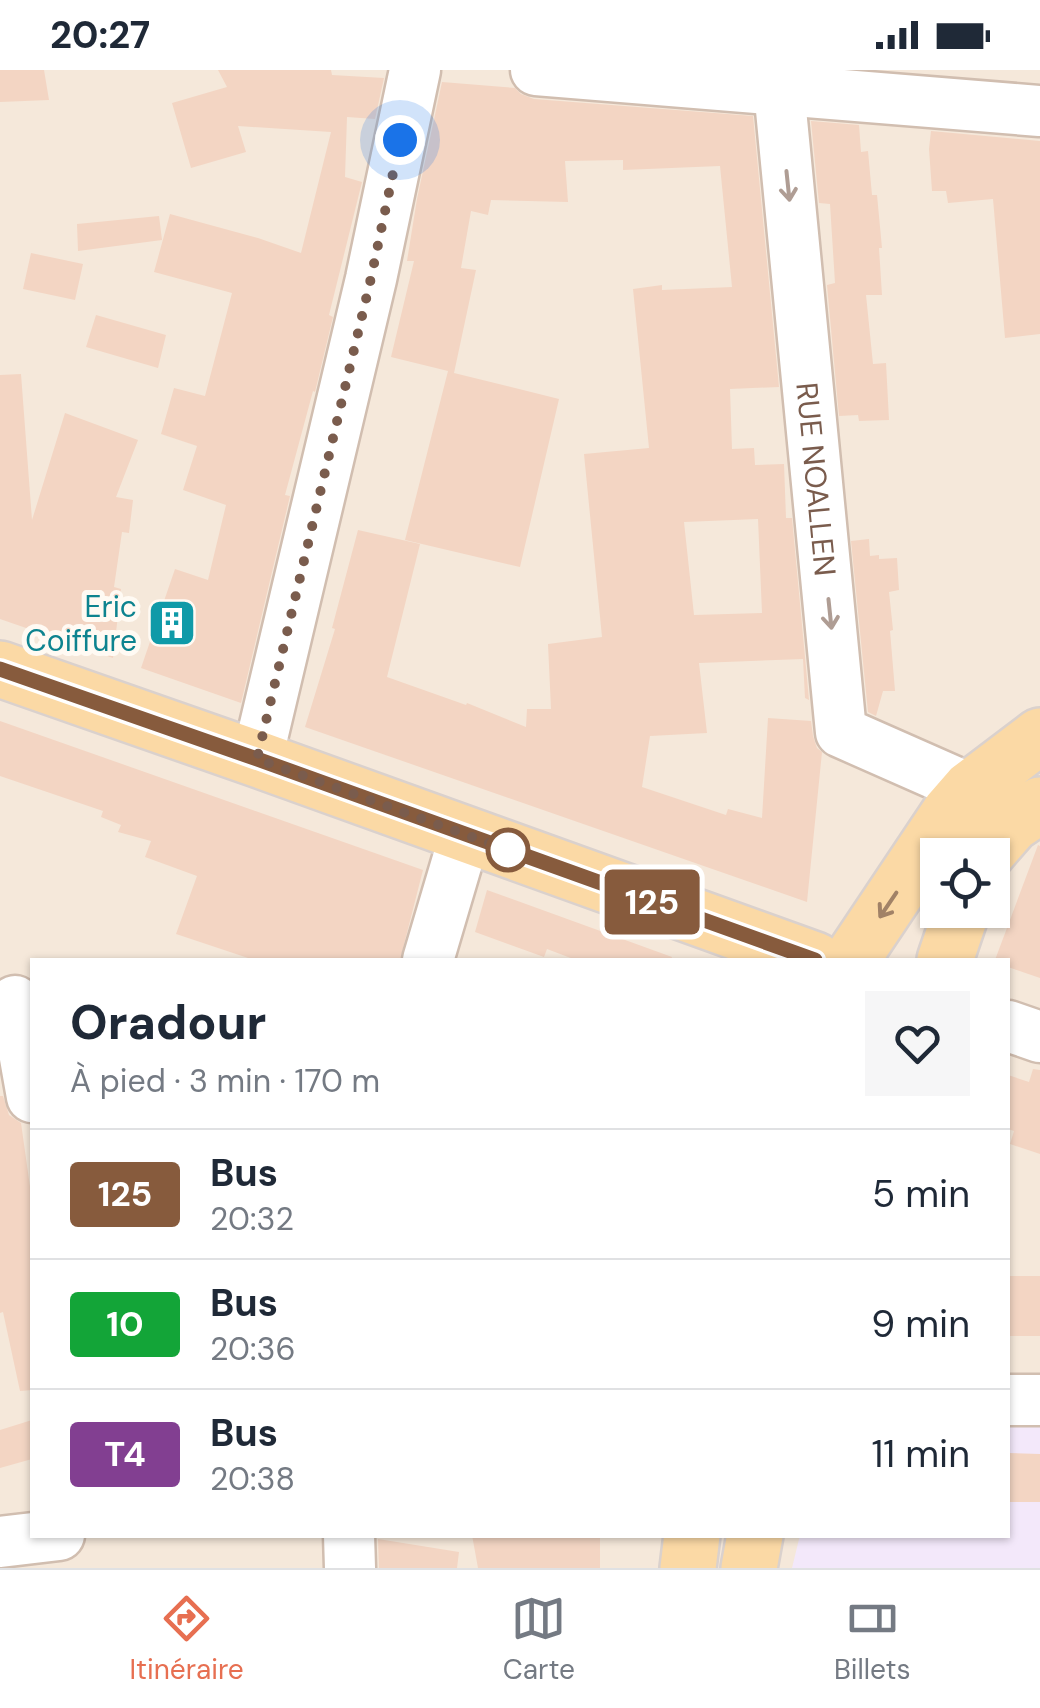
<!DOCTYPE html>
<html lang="fr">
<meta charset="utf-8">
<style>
:root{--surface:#fff;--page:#f6f6f7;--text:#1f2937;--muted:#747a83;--line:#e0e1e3;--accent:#e76f51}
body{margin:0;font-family:"DM Sans",sans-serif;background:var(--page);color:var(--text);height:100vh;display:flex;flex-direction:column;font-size:38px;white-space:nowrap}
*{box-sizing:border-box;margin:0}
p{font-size:32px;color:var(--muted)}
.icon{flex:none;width:55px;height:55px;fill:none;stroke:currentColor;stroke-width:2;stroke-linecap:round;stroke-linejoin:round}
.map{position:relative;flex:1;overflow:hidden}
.details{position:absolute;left:30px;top:888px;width:980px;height:580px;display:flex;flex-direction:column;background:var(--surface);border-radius:0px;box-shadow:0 2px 8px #0004}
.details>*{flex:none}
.badge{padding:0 20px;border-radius:8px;font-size:35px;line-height:65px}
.fabs{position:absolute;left:920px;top:768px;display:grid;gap:20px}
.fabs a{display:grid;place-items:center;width:90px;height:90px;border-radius:0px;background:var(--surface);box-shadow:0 2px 8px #0004;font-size:50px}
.you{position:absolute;width:50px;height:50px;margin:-25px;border:8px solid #fff;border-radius:50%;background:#1a73e8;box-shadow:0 0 0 15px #1a73e833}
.map>.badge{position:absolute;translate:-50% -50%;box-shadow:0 0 0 5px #fff}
.round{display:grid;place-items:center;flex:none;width:105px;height:105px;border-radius:0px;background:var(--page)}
.headline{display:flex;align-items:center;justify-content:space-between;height:170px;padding:0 40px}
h1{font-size:48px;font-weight:800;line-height:75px}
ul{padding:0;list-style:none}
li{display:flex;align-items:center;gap:30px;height:130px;padding:0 40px;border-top:2px solid var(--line)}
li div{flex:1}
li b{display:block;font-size:38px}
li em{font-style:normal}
li .badge{min-width:110px;font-weight:700;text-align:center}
.status{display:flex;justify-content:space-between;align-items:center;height:70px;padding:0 50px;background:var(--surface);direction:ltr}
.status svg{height:28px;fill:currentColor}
.tabs{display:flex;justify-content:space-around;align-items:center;height:140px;border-top:2px solid var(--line);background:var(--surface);font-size:28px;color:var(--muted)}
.tabs a{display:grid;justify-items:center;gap:5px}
.tabs .on{color:var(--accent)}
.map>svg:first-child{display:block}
.residential{fill:#f5e8da;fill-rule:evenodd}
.education{fill:#f3e8fa}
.building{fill:#f3d5c3;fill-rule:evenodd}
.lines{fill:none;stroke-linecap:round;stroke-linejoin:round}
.minor-casing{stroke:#d1beb0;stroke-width:55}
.major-casing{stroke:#dad1cd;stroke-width:60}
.minor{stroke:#fff;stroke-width:50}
.major{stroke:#fbd9a5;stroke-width:55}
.oneway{stroke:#af9d94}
.oneway2{stroke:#a18267}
.line-casing{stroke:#fff;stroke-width:22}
.line{stroke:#875b3d;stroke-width:15}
.walk{stroke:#7a5c4d;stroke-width:10;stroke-dasharray:0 18}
.stop-dot{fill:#fff;stroke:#875b3d;stroke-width:5}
.labels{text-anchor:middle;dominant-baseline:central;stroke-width:10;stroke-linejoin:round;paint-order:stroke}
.street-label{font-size:30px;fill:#7a5c4d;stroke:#fffaf3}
.culture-label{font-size:30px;fill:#0d838f;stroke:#fffaf3;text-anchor:end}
</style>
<div class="status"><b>20:27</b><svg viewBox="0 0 49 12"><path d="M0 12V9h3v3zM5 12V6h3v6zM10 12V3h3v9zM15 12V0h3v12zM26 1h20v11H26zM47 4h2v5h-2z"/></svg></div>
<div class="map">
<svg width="1040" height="1498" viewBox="0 0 1040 1498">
<rect width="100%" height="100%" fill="#fdf6ec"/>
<!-- residential -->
<path class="residential" d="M 0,0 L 1040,0 L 1040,1498 L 0,1498 ZM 938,785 L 992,785 L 992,840 L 938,840 ZM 32,890 L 1008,890 L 1008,1465 L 32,1465 Z"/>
<!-- education -->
<path class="education" d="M 1008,1356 L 1040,1357 L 1040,1498 L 792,1498 L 800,1465 L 1008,1465 Z"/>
<!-- building -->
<path class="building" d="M 0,0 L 44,0 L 49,30 L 0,32 Z
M 218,0 L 331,0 L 332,5 L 384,8 L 375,49 L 347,47 L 345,107 L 362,112 L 329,245 L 333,247 L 315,322 L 313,321 L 285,425 L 290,426 L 241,633 L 141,598 L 175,499 L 208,510 L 226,435 L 183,420 L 197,376 L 161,364 L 174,318 L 205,326 L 232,223 L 154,202 L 170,144 L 258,168 L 301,183 L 331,62 L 238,56 L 246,82 L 191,98 L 172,33 L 227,17 Z
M 442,12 L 515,18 L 521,24 L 534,29 L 753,46 L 779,317 L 730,319 L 732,379 L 754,378 L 755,395 L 784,394 L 786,448 L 792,448 L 809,630 L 805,628 L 803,589 L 699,593 L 707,663 L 650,666 L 642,717 L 726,745 L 728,739 L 762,748 L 768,648 L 811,651 L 813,666 L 817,678 L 822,682 L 807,832 L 305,657 L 335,559 L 332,558 L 358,460 L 420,474 L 387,607 L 466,635 L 467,633 L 526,657 L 527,639 L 551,639 L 548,574 L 602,567 L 584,384 L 649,378 L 633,219 L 662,215 L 662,220 L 732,217 L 720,96 L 623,100 L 623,90 L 565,91 L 568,132 L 491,130 L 488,145 L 471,141 L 461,198 L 476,200 L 454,303 L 559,329 L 520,497 L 405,470 L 448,301 L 391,287 L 414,191 L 407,191 L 417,129 ZM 758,449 L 762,543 L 694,545 L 684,452 Z
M 811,51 L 859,55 L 861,82 L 868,81 L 872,125 L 877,125 L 882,178 L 879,178 L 882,225 L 866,225 L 873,294 L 886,293 L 889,350 L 859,351 L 858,345 L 839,346 L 827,215 L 835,213 L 830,134 L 819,133 Z
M 931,61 L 1040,71 L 1040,264 L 1005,268 L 993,129 L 948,133 L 946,121 L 932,121 L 929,79 Z
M 159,146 L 162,170 L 78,181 L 77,154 Z
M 31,183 L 83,194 L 75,230 L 23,219 Z
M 96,245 L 166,265 L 158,298 L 86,277 Z
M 21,304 L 32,450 L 65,343 L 138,370 L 116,427 L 133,430 L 129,463 L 122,462 L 114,517 L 121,519 L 113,588 L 0,549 L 0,305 Z
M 869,469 L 870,486 L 879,485 L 879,489 L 897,488 L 899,520 L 889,522 L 893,560 L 890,561 L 895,621 L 883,621 L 876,646 L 868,642 L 851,471 Z
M 0,651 L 423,800 L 400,890 L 254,890 L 176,864 L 197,806 L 145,787 L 151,771 L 118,762 L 121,755 L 101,747 L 103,741 L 0,706 Z
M 1038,775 L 1040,776 L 1040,908 L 1008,897 L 1008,890 L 995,890 Z
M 487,820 L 672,887 L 671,890 L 576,890 L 547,879 L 544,887 L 475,862 Z
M 1033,999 L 1040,1000 L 1040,1084 L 1010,1074 L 1014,1061 L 1008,1059 L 1008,1005 L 1029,1012 Z
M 0,1026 L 3,1026 L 9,1045 L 21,1053 L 32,1131 L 32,1320 L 20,1321 L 3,1242 L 0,1243 Z
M 1008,1206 L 1040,1206 L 1040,1266 L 1008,1266 Z
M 32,1350 L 32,1389 L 0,1398 L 0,1360 Z
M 1008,1383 L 1040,1384 L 1040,1432 L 1008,1432 Z
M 472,1465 L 600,1465 L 600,1498 L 478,1498 Z
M 378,1469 L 459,1482 L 457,1498 L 379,1498 Z"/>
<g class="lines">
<!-- minor casing -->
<g class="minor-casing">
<g id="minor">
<path d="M 536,0 L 1040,41"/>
<path id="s1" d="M 779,19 L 841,662 L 970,719"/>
<path d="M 257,689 L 371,209 L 415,0"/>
<path d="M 428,890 L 465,765"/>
<path d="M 15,931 L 32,1027"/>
<path d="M 1008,956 L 1040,967"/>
<path d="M 1008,1330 L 1040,1330"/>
<path d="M 349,1465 L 350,1498"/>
<path d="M 0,1472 L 59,1465"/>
</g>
</g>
<!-- major casing -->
<g class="major-casing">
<path id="major" d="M 0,599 L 257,689 L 815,890
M 985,785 L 1012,754 L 1040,735
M 851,890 L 950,742 L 970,719 L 1040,666
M 945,890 L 962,840
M 688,1498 L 692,1465
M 749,1498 L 755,1465"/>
</g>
<!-- minor -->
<use href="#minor" class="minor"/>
<!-- major -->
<use href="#major" class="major"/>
</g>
<!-- one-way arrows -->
<defs><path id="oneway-shaft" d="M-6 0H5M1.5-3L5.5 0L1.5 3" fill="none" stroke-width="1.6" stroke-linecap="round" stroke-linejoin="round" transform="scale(2.5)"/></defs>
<g class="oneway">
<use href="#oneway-shaft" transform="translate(788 116) rotate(84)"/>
<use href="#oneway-shaft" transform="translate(830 544) rotate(84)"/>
</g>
<use class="oneway2" href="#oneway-shaft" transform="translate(888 835) rotate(124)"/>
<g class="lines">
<!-- line casing -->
<g class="line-casing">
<path id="line" d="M 0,599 L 257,689 L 815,890"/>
</g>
<!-- line -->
<use href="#line" class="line"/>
<!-- walk -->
<path class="walk" d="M 400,70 L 371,208 L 257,689 L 508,780"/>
</g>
<!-- icons -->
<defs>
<g id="building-square" transform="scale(2.5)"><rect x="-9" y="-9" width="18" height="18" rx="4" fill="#0f9aa8" stroke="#fffaf3"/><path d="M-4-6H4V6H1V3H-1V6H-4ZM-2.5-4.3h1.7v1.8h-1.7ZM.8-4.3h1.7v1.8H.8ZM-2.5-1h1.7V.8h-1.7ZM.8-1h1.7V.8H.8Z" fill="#fff"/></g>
</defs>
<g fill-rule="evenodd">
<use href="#building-square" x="172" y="553"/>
</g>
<!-- markers -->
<circle class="stop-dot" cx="508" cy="780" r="20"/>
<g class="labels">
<!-- street labels -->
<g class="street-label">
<text stroke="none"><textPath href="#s1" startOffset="392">RUE NOALLEN</textPath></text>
</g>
<!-- culture labels -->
<g class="culture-label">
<text x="137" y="536">Eric<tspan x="137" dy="34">Coiffure</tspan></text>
</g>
</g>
</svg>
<div class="fabs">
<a><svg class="icon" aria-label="locate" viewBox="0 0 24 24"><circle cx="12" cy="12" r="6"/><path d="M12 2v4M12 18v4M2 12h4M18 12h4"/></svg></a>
</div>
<div class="you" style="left:400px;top:70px"></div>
<b class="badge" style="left:652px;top:832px;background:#875b3d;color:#fff">125</b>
<section class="details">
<div class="headline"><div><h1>Oradour</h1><p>À pied · 3 min · 170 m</p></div><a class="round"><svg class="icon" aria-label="heart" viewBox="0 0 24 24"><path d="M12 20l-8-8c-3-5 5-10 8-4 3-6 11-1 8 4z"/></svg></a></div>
<ul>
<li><span class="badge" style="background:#875b3d;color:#fff">125</span><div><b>Bus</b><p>20:32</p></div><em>5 min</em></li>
<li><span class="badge" style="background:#13a538;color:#fff">10</span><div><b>Bus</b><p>20:36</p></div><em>9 min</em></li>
<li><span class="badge" style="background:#823f91;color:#fff">T4</span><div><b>Bus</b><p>20:38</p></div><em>11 min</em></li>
</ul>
</section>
</div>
<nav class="tabs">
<a class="on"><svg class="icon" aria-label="directions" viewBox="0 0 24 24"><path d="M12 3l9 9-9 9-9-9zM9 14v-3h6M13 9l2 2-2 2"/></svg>Itinéraire</a>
<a><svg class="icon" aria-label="map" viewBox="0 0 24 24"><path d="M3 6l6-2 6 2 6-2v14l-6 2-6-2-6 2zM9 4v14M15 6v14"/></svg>Carte</a>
<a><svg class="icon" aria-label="tickets" viewBox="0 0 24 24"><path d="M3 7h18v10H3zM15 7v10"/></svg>Billets</a>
</nav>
